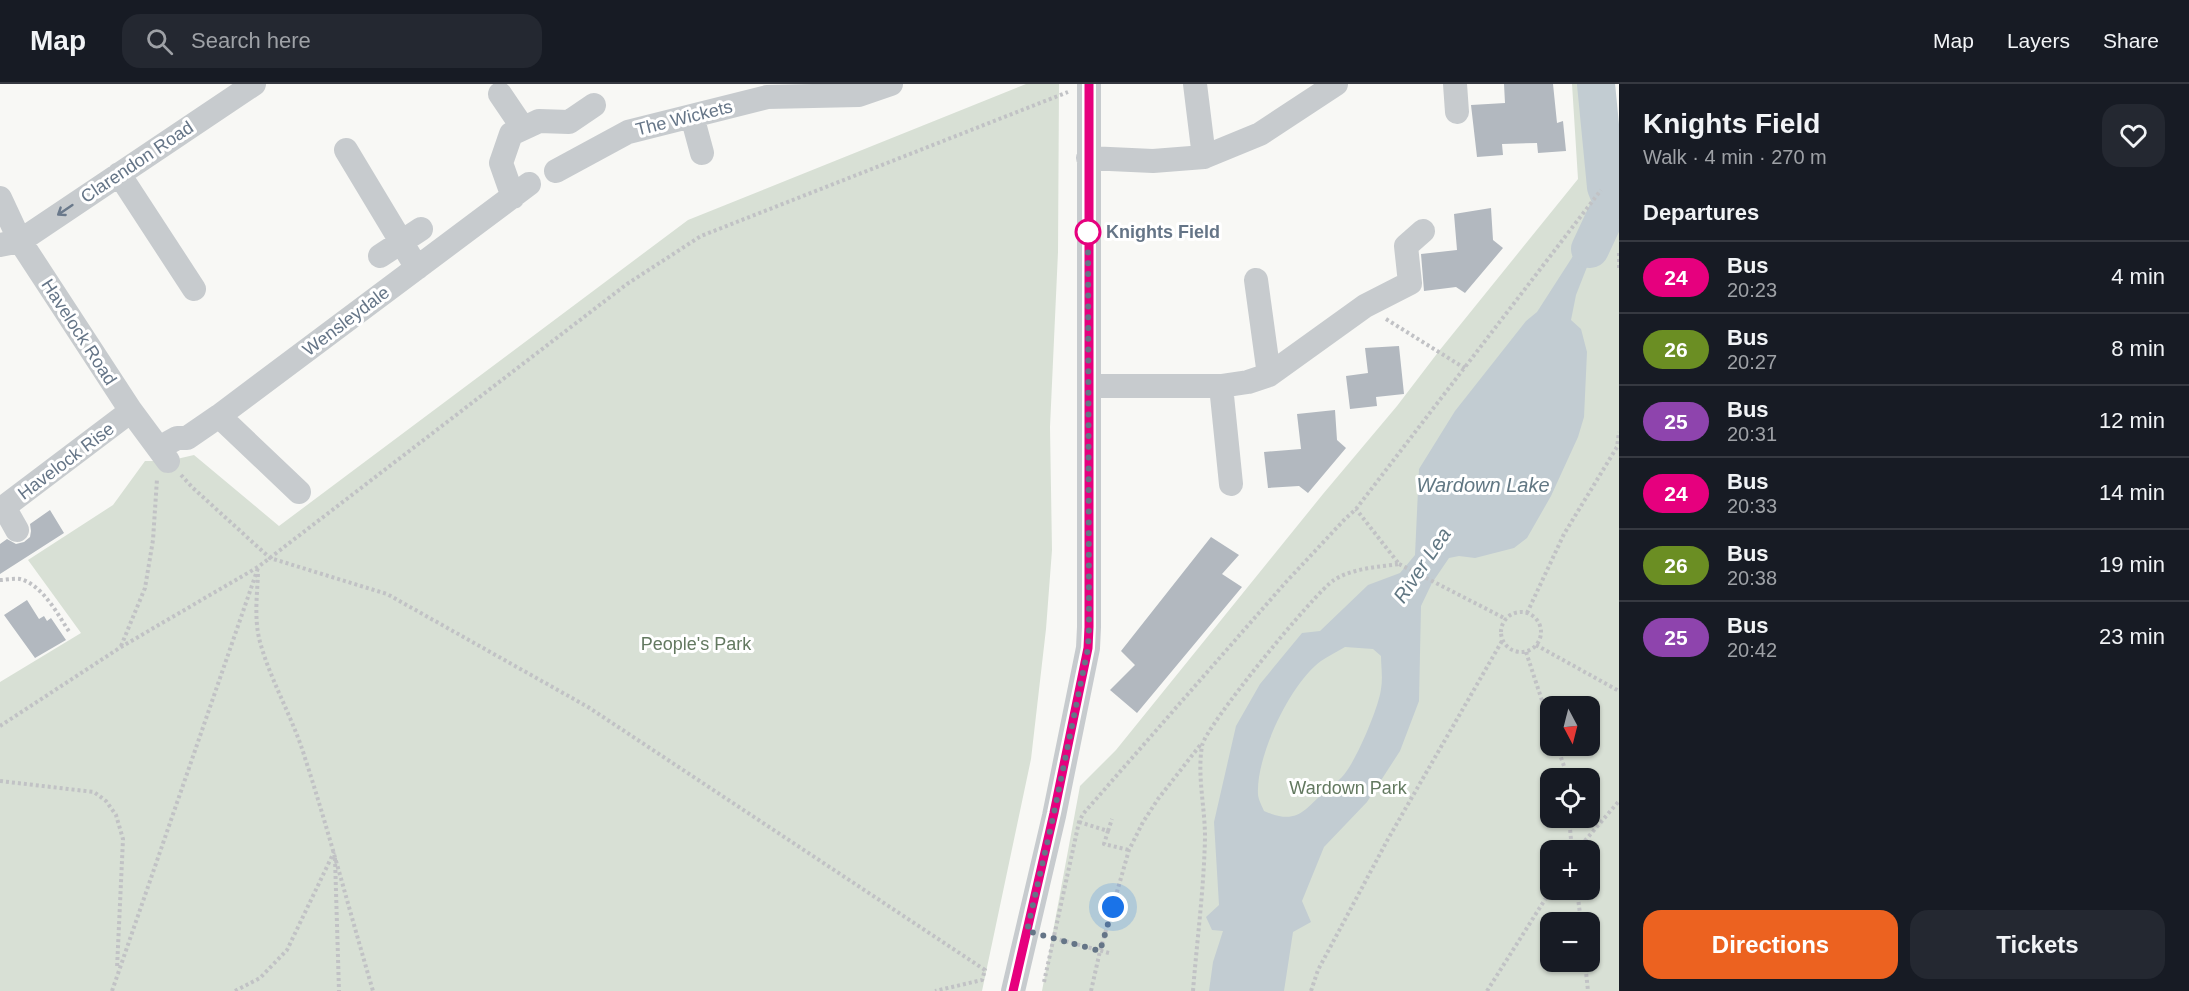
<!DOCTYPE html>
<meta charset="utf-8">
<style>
:root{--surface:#171b24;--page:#242831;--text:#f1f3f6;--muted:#9ea1a6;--line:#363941;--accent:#ec6220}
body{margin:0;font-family:Helvetica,sans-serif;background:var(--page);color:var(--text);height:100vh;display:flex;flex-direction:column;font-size:22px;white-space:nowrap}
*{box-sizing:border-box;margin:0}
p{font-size:20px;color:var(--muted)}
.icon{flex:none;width:33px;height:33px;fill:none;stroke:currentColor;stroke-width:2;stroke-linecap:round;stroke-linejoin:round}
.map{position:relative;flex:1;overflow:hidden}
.side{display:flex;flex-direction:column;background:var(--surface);width:570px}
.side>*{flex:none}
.badge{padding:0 12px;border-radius:20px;font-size:21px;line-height:39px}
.needle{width:39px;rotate:173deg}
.buttons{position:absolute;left:1540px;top:612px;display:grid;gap:12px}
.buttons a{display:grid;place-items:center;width:60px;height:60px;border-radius:12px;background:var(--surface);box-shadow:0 2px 4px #0004;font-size:30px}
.you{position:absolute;width:30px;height:30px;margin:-15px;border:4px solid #fff;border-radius:50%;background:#1a73e8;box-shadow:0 0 0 9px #1a73e833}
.map>.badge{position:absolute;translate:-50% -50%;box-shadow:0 0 0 3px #fff}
h2{padding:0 24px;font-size:22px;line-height:54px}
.round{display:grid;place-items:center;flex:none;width:63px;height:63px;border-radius:18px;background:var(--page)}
.headline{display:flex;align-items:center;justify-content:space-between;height:102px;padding:0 24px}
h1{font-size:28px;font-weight:700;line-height:45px}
.button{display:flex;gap:12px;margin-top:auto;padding:12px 24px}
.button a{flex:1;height:69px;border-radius:18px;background:var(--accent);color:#fff;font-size:24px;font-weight:700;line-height:69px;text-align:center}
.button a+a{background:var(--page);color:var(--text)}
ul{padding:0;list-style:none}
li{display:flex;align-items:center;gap:18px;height:72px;padding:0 24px;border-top:2px solid var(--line)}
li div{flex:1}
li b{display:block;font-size:22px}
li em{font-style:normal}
li .badge{min-width:66px;font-weight:700;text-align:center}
header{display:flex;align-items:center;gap:36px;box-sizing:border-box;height:84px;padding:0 30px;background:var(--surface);border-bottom:2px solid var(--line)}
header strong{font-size:28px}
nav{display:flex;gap:33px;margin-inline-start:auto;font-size:21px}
.search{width:420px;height:54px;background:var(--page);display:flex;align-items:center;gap:15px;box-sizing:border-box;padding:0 21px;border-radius:18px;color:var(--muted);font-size:22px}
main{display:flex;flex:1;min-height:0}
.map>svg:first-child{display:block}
.green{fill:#d8e0d5;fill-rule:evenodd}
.water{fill:#c2ccd2;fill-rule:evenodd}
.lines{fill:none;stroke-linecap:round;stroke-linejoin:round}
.river{stroke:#c2ccd2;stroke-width:38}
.building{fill:#b2b8bf}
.path{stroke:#c1c2c5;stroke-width:4;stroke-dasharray:3 3;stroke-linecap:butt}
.minor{stroke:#c7cbce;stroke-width:24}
.oneway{stroke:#6a798b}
.line-casing{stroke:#fff;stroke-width:14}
.line{stroke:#e6007e;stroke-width:9}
.walk{stroke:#657587;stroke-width:6;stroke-dasharray:0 10.8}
.stop-dot{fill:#fff;stroke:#e6007e;stroke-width:3}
.labels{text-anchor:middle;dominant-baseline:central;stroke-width:6;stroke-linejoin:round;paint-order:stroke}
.street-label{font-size:18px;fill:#657587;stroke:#fff}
.stop-label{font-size:18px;font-weight:bold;fill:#657587;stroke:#fff;text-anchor:start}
.park-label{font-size:18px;fill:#637960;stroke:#fff}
.water-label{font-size:20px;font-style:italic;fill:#617783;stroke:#fff}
</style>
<header>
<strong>Map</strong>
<div class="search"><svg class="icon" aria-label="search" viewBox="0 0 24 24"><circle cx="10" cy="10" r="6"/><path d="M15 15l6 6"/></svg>Search here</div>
<nav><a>Map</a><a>Layers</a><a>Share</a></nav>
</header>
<main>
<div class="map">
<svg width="1619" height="907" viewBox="0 0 1619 907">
<rect width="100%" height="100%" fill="#f8f8f5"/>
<!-- green -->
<path class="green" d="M 1026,0 L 1059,0 L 1058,168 L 1050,343 L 1052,466 L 1046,545 L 1031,675 L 982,907 L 0,907 L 0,598 L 81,549 L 28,476 L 113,421 L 145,377 L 168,377 L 194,371 L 279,442 L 688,136 Z
M 1572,0 L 1587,0 L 1595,72 L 1614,50 L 1619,85 L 1619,907 L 1042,907 L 1080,702 L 1116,666 L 1323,410 L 1397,322 L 1439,267 L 1578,95 ZM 1551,622 L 1590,622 L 1590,662 L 1551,662 ZM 1551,694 L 1590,694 L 1590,734 L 1551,734 ZM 1551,766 L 1590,766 L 1590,806 L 1551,806 ZM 1551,838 L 1590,838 L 1590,878 L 1551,878 Z"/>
<!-- water -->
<path class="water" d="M 1611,99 L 1613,135 L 1598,155 L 1576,211 L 1571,236 L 1581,245 L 1587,268 L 1584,333 L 1578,353 L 1551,412 L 1527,454 L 1514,464 L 1475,474 L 1459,472 L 1449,474 L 1432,499 L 1421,522 L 1419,617 L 1400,667 L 1367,718 L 1324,763 L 1302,817 L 1311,838 L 1293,848 L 1284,907 L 1209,907 L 1213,878 L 1223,847 L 1212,846 L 1206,833 L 1219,821 L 1214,738 L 1236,642 L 1260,600 L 1302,549 L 1320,547 L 1368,501 L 1400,489 L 1415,471 L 1419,385 L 1455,327 L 1526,237 L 1537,228 L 1602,127 L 1601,106 ZM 1345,563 L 1373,565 L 1381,572 C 1381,582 1383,594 1381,605 C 1379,623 1355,680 1342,693 C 1336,699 1330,703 1324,708 C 1303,728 1296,741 1264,727 C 1262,722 1258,715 1258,710 C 1256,672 1290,600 1321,577 C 1328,572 1337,568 1345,563 Z"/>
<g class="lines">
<!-- river -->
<path class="river" d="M 1596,0 L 1606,103 L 1612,118
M 1590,165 L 1612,118 L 1619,116"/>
</g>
<!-- building -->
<path class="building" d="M 1504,0 L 1553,0 L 1557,39 L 1563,37 L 1566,67 L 1538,69 L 1537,59 L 1502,60 L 1503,71 L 1477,73 L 1471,21 L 1505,19 Z
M 1491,124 L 1493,156 L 1503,164 L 1465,209 L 1456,203 L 1424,207 L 1421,170 L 1457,166 L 1454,130 Z
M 1399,262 L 1404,310 L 1376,313 L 1377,322 L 1350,325 L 1346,292 L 1368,289 L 1365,264 Z
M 1335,326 L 1337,356 L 1346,364 L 1308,409 L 1299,402 L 1268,404 L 1264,368 L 1301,365 L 1297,330 Z
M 50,426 L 64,449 L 0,490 L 0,460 L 7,455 L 16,460 L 24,458 L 30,453 L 31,447 L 30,440 Z
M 1211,453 L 1239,471 L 1222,490 L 1242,503 L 1137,629 L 1110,606 L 1135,581 L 1121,567 Z
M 27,516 L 39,535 L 44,532 L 47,537 L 51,534 L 66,556 L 35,574 L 4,531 Z"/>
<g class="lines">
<!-- path -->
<path class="path" d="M 1619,169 L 1619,186
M 1386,235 L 1466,285
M 181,391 L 193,404 L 270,474 L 387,510 L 588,623 L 985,886 L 982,896 L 935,907
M 1399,480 L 1506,535
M 258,490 C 257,512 254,536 260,558 C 271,598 293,634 305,674 C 330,751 350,829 373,907
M 0,496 C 6,496 14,494 20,495 C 43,501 58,531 70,549
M1501 548a20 20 0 1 1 40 0a20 20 0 1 1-40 0Z
M 1527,529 L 1564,450 L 1617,363 L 1619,348
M 1536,561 L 1619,607
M 121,562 L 145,504 L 153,456 L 157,395
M 1526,568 L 1551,644
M 0,642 L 121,563 L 258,483 L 627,200 L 701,152 L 1068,8
M 1557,662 L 1564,682 L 1565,694
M 0,697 L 94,708 L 106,717 L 116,731 L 123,755 L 117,884
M 1569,734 L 1572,766
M 1079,738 L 1108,747 L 1104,760 L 1129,766
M 1108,747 L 1112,735
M 1577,766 L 1619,717
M 335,774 L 339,907
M 1577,806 L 1581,838
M 1054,854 L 1109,869
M 1585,878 L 1588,907
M 1044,898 L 1079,738 L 1083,730 L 1286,498 L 1345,435 L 1356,425 L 1601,106
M 112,907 L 258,484
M 235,907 L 260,894 L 287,866 L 334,768
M 1091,907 L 1100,867 L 1129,766 L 1143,738 L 1158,715 L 1201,660
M 1193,907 C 1197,856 1204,804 1205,753 C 1205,723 1197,692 1202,662 C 1204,644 1315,508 1334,496 C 1353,484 1378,483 1399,480 L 1356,425
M 1311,907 L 1318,886 L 1388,755 L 1502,557
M 1487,907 L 1551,806"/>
<!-- minor -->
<path class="minor" d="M 1195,0 L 1204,73
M 1455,0 L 1457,28
M 500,10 L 523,44
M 692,32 L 702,69
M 346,66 L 417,184
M 1088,74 L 1153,77 L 1204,73 L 1260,50 L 1336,0
M 556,87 L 628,48 L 767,13 L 859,11 L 891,0
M 119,90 L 194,205
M 513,113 L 501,79 L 511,50 L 539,37 L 569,38 L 594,21
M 0,114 L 20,157 L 131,327 L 168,377
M 0,161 L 20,157 L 254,0
M 380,172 L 421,145
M 1256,196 L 1269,291
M 1089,302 L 1221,302 L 1248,298 L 1269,291 L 1365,222 L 1410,199 L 1406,162 L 1423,147
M 1221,302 L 1231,400
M 219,332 L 299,408
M 159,364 L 177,354 L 187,354 L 219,332 L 529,100
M 4,423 L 17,446
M 0,426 L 131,327
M 1013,907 L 1054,732 L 1088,564 L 1089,543 L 1089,0"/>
</g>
<!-- one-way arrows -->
<defs><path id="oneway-shaft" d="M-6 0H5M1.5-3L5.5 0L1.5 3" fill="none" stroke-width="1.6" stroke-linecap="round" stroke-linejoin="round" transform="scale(1.5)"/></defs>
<use class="oneway" href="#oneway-shaft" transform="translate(65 126) rotate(146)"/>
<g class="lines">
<!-- line casing -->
<g class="line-casing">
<path id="line" d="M 1013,907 L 1054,729 L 1088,564 L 1089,543 L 1089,0"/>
</g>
<!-- line -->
<use href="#line" class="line"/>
<!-- walk -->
<path class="walk" d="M 1088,148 L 1088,142 L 1089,543 L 1088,564 L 1054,729 L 1027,847 L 1100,867 L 1113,823"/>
</g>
<!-- markers -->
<circle class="stop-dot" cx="1088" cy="148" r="12"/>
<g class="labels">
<!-- street labels -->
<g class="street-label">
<text transform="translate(684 34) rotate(-14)">The Wickets</text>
<text transform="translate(137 78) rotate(-34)">Clarendon Road</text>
<text transform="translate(346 237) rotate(-37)">Wensleydale</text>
<text transform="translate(79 248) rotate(57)">Havelock Road</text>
<text transform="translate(66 377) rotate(-37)">Havelock Rise</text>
</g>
<!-- stop labels -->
<g class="stop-label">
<text x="1106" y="148">Knights Field</text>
</g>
<!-- park labels -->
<g class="park-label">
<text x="696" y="560">People's Park</text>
<text x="1348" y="704">Wardown Park</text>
</g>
<!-- water labels -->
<g class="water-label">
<text x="1483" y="401">Wardown Lake</text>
<text transform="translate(1422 481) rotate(-56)">River Lea</text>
</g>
</g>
</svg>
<div class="buttons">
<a><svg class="needle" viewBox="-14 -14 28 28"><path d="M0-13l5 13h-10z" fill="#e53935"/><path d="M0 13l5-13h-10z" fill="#9ea1a6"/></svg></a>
<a><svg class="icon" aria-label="locate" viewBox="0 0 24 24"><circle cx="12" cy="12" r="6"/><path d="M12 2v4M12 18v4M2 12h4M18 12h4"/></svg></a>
<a>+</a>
<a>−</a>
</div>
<div class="you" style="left:1113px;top:823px"></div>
</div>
<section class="side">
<div class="headline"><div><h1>Knights Field</h1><p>Walk · 4 min · 270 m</p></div><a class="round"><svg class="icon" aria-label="heart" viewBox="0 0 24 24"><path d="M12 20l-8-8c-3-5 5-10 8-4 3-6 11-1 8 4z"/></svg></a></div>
<h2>Departures</h2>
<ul>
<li><span class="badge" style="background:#e6007e;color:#fff">24</span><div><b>Bus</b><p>20:23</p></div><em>4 min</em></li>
<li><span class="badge" style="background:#6b8e23;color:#fff">26</span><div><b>Bus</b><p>20:27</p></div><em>8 min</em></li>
<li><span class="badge" style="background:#8e44ad;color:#fff">25</span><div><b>Bus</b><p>20:31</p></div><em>12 min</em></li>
<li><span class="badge" style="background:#e6007e;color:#fff">24</span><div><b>Bus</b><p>20:33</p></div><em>14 min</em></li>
<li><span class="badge" style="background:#6b8e23;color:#fff">26</span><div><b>Bus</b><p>20:38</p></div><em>19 min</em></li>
<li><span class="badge" style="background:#8e44ad;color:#fff">25</span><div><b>Bus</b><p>20:42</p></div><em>23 min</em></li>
</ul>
<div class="button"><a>Directions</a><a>Tickets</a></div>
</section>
</main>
